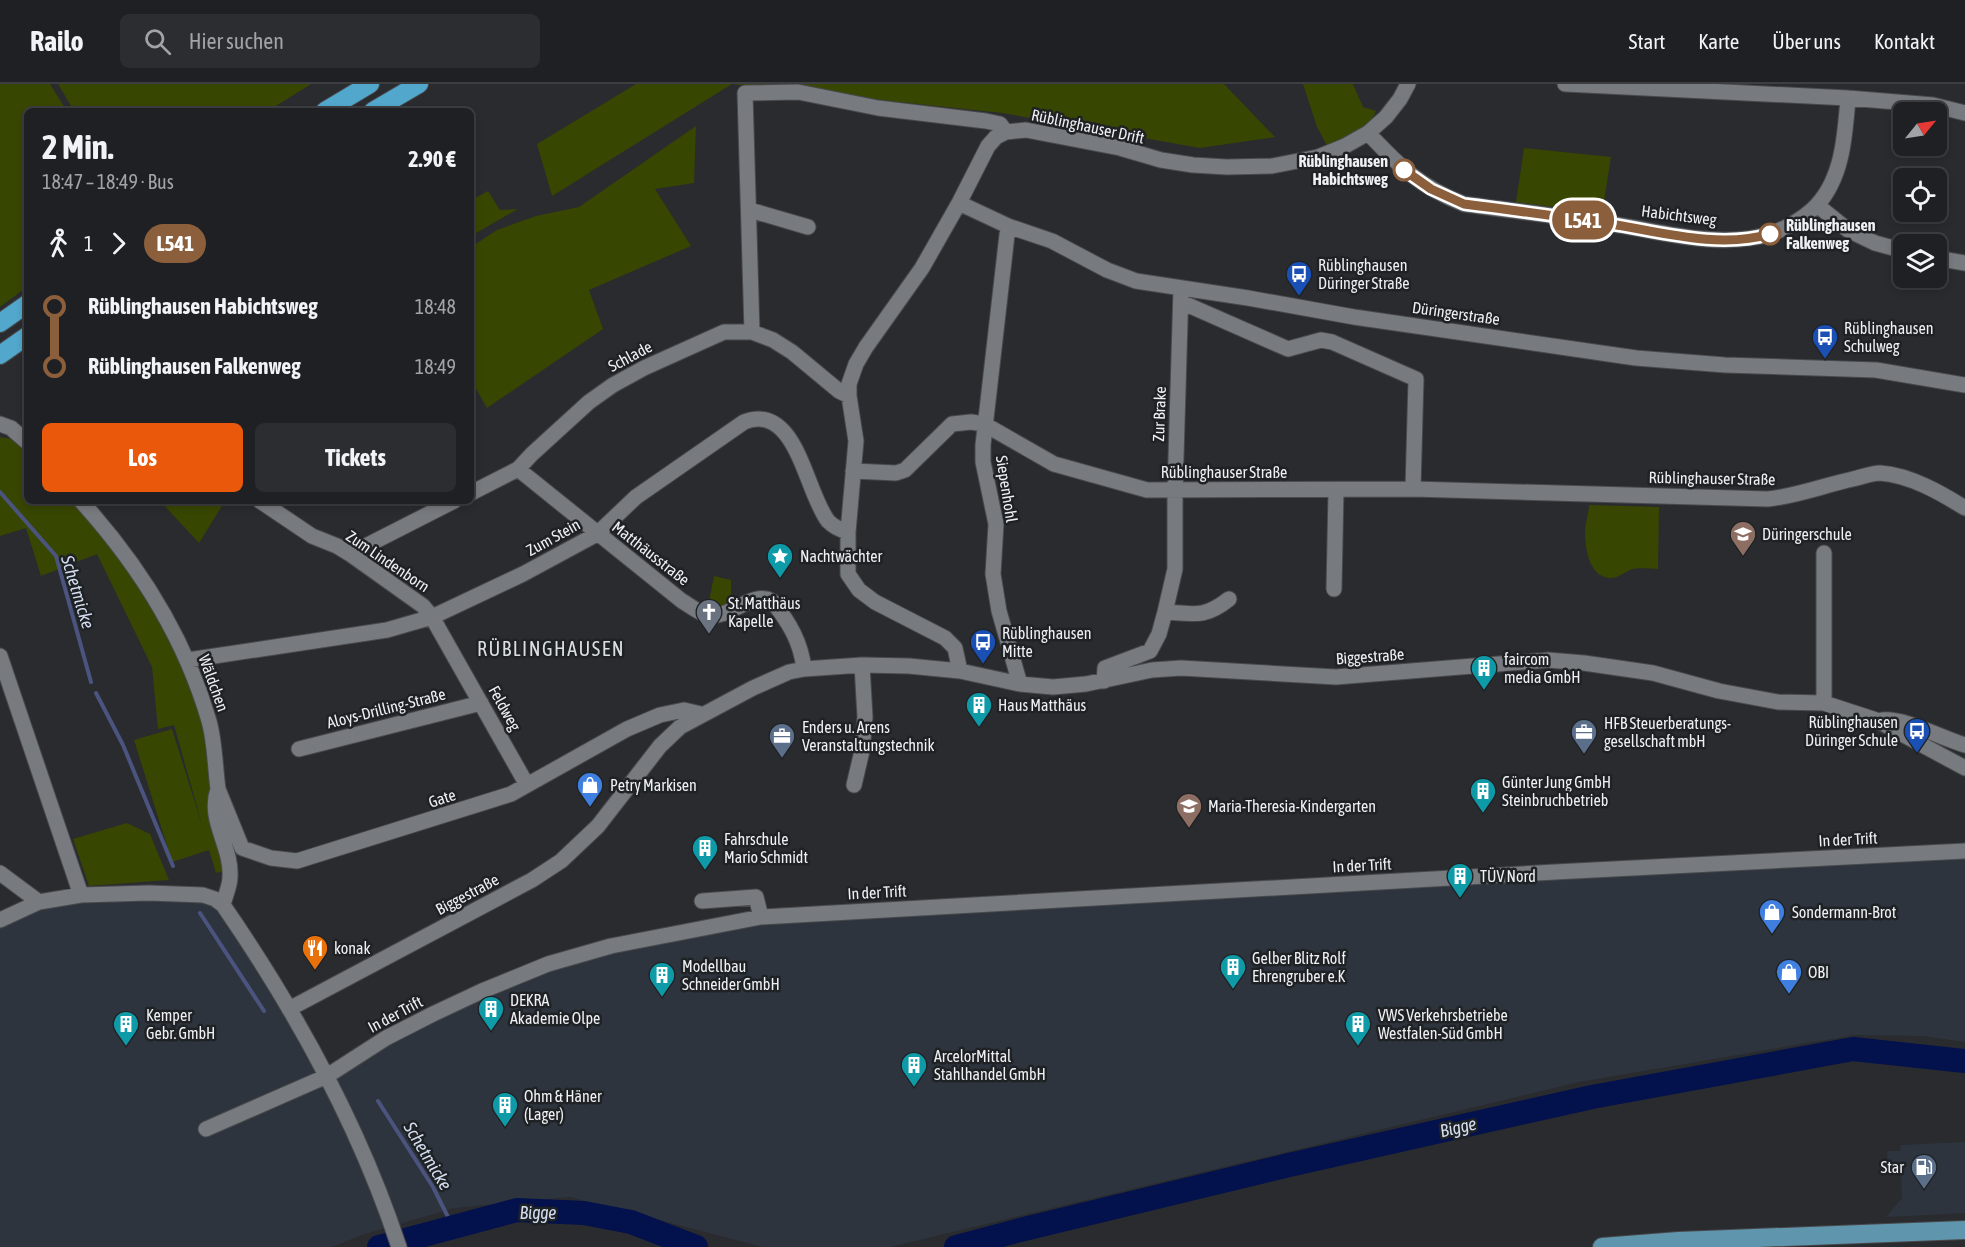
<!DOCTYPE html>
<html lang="de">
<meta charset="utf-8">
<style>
:root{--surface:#1f2023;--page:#2c2d30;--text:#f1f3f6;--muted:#a1a3a6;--line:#3c3e41;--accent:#ea580c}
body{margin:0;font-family:"Asap Condensed",sans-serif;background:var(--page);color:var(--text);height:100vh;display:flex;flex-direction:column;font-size:22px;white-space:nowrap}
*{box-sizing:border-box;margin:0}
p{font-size:20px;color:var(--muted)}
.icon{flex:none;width:33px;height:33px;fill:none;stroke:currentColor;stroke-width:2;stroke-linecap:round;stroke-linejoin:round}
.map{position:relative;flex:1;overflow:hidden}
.sheet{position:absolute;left:24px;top:24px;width:450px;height:396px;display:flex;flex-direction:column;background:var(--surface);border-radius:9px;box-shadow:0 3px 9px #0003,0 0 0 2px var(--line)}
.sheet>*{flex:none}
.badge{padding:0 12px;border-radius:20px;font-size:21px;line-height:39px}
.needle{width:39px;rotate:60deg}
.controls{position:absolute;left:1893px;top:18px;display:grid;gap:12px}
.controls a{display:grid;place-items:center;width:54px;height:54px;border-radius:9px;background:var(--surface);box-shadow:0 3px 9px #0003,0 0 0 2px var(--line);font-size:30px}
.map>.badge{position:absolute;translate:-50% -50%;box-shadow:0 0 0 3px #fff}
.legs{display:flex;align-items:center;gap:9px;height:66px;padding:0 18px;font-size:20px}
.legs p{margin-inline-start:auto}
.headline{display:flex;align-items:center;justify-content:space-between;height:102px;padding:0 18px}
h1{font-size:33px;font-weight:700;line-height:45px}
.action{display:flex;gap:12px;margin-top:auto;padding:12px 18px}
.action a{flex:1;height:69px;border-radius:9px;background:var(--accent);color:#fff;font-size:24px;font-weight:700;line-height:69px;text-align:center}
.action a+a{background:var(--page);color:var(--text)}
ul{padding:0 18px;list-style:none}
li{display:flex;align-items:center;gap:21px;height:60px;font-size:22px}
li i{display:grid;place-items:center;width:9px;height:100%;margin:0 8px;background:currentColor}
li i::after{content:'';width:15px;height:15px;margin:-8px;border:4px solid;border-radius:50%;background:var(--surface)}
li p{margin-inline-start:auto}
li:first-child i{background:linear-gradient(#0000 50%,currentColor 0)}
li:last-child i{background:linear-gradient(currentColor 50%,#0000 0)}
header{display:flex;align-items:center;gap:36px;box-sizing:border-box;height:84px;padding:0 30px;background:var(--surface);border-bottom:2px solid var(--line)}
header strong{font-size:28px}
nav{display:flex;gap:33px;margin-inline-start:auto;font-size:21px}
.search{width:420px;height:54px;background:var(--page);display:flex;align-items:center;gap:15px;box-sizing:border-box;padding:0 21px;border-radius:9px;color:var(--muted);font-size:22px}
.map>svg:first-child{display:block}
.built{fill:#2e343d}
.green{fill:#374600}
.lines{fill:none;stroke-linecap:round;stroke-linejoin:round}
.stream{stroke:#4a547f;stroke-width:4}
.river{stroke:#03114d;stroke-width:24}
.minor-casing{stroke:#47494c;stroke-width:17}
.major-casing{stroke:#47494c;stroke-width:20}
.highway-casing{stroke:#47494c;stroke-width:20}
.minor{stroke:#777a7e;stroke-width:15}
.major{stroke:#6096ad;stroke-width:18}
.highway{stroke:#51a8cc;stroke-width:18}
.line-1-casing{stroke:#fff;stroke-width:14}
.line-1{stroke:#8b5e3c;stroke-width:9}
.stop-1-dot{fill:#fff;stroke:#8b5e3c;stroke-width:3}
.labels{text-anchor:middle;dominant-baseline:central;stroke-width:5;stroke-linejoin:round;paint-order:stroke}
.street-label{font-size:16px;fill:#eef0f3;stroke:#1f2225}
.stop-label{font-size:16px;font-weight:bold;fill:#eef0f3;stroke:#1f2225;text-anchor:end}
.poi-label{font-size:16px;fill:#eef0f3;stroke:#1f2225;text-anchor:start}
.water-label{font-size:18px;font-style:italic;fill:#d4ddf0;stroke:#1f2225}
.quarter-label{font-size:20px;letter-spacing:1.5px;fill:#dbdee3;stroke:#1f2225}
</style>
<header>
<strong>Railo</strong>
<div class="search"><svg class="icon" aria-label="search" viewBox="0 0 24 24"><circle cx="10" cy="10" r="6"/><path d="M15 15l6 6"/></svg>Hier suchen</div>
<nav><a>Start</a><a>Karte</a><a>Über uns</a><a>Kontakt</a></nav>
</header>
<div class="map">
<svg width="1965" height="1163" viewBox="0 0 1965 1163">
<rect width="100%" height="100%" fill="#292b2f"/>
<!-- built -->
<path class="built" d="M 1965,767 L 1965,958 L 1923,952 L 1855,951 L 1579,998 L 890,1163 L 763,1163 L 570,1113 L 454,1124 L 362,1151 L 332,1163 L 0,1163 L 0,836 L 39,818 L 215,815 L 327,991 L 548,880 L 761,833 Z
M 1965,1058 L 1965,1129 L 1886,1133 L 1902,1114 L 1901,1086 L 1888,1086 L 1887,1067 L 1900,1067 L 1901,1061 Z"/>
<!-- green -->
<path class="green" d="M 0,0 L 50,0 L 67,27 L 27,27 L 27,203 L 0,223 Z
M 58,0 L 311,0 L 268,27 L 74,27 Z
M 636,0 L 1224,0 L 1275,53 L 1200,64 L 1002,29 L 732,0 L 552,112 L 537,60 Z
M 1303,0 L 1353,0 L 1363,23 L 1376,27 L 1368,43 L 1329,65 L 1317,43 Z
M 696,42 L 694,99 L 655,105 L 691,162 L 589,206 L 603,245 L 487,324 L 471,296 L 471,163 L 497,146 L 536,132 L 579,123 Z
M 1524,64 L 1611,73 L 1602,130 L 1516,118 Z
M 488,107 L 500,126 L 518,125 L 471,152 L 471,116 Z
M 0,353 L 23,357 L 27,362 L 27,417 L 78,417 L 125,469 L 170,551 L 209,638 L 227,786 L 216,789 L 209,766 L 172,778 L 134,656 L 172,645 L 203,744 L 174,641 L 158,645 L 152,583 L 97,470 L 41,492 L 26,444 L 0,452 Z
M 160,417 L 225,417 L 199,459 Z
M 1589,421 L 1659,423 L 1658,485 C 1650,485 1638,483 1630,486 C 1623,489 1617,495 1609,494 C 1589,492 1585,464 1585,448 C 1585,439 1589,430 1589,421 Z
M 714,492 L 731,496 L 731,514 L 723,523 L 708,523 Z
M 127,739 L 150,750 L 169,796 L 89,802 L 73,755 Z"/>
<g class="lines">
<!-- stream -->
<path class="stream" d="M 0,408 L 56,472 L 91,598
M 96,609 L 123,661 L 173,782
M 200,829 L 264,927
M 378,1017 L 433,1103 L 453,1143"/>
<!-- river -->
<path class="river" d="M 379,1163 L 517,1126 L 584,1129 L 631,1138 L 696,1163
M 956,1163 L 1020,1146 L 1289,1081 L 1592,1013 L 1853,965 L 1965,977"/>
<!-- minor casing -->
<g class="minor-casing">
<path id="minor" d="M 1565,0 L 1848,14 L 1933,21 L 1965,29
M 1368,49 C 1400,83 1420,103 1464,120 C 1515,127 1567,133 1618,141 C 1662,148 1712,162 1757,153 C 1777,150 1803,136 1817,121 C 1843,93 1845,50 1848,14
M 959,119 L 1008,142 L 1052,157 L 1107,186 L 1136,197 L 1248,214 L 1354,233 L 1636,274 L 1725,281 L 1876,286 L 1965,301
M 1817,121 L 1848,146 L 1875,159 L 1904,167
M 750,126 L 808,143
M 1008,142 L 983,361 L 983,378 L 996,440 L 993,490 L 999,527 L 1020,600
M 1936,174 L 1965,179
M 1181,218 L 1288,265 L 1321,256 L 1332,258 L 1416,295 L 1413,405
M 752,248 L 745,9 L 798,8 L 878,24 L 986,37 L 1000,40 L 1006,48
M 0,340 L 11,344 L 27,358
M 518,385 L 682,517 C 689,521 699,529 707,531 C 730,536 751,506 772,517 C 789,538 801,558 804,585
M 853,387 L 896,389 L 905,386 L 952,340 L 971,338 L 984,340 L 1054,380 L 1147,406 L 1413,405 L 1768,415 C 1797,412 1825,401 1853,395 C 1862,393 1872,389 1880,389 C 1910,391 1941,409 1965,424
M 471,409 L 518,385 L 532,370 L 589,318 L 613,301 L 644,284 L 724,248 L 752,248 L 773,256 L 792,268 L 839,307 L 849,312
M 81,417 C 138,480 185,554 209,637 C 215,658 215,683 218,705 C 207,736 232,762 230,793 C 230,802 225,812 223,821
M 260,417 L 312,452 L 337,462 L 350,470 L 423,522 L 432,533 L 527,701
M 1824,469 L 1824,619
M 350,470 L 454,417
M 1334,505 L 1336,407
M 1165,528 C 1195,530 1205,534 1229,515
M 0,572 L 81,811
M 188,576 L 387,546 L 432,533 L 523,490 L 597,450 L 636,413 L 744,338 C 797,318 805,407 828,437 C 834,443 840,446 848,448
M 960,587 L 955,564 L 945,554 L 875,518 L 859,506 L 848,490 L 848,448 L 856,357 L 849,312 L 849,300 L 856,280 L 866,263 L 922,184 L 959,119 L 988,62 L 996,53 L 1006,48 L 1026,46 L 1120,64 L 1161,76 L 1193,81 L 1227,83 L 1272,82 L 1318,73 L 1345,62 L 1368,49 L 1386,33 L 1400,15 L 1408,0
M 1104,597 L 1105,584 L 1150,567 L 1159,550 L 1165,528 L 1175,485 L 1175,407 L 1181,204
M 1882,636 C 1906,634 1941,654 1965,661
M 299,665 L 481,619
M 854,701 L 862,667 L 865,633 L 862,581
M 218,705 L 242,764 L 271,774 L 297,777 L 511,710 L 627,645 L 660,631 L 684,626 L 701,630
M 0,789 L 39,818
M 702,817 L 756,813 L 761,833
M 0,836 L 39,818 L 81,811 L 149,809 L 203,811 L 215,815 L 223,821 C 296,927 359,1041 399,1163
M 289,925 L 532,796 L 561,777 L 598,742 L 660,662 L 680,643 L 753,604 L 789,588 L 804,585 L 862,581 L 909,582 L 960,587 L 1020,600 L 1053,603 L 1086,600 L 1152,586 L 1181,584 L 1336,593 L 1548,576 L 1584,579 L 1653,589 L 1719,607 L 1778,618 L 1824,619 L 1876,636 L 1965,684
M 206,1045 L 327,992 L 386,954 L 433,930 L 482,907 L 548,880 L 611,862 L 761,833 L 1555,788 L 1965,767"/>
</g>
<!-- major casing -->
<g class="major-casing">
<path id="major" d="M 1602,1163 L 1679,1157 L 1965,1146"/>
</g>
<!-- highway casing -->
<g class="highway-casing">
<path id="highway" d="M 325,27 L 370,0
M 373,27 L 419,0
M 0,239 L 27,220
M 0,271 L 27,252"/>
</g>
<!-- minor -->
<use href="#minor" class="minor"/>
<!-- major -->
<use href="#major" class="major"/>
<!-- highway -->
<use href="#highway" class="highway"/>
</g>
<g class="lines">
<!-- line-1 casing -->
<g class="line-1-casing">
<path id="line-1" d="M 1404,86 L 1431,105 L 1464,120 C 1513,126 1562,133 1611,140 C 1661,148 1720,165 1770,150"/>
</g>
<!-- line-1 -->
<use href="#line-1" class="line-1"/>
</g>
<!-- icons -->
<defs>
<g id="bus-pin" transform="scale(1.35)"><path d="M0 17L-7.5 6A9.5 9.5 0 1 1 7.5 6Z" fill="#1a4fb4" stroke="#1f2225"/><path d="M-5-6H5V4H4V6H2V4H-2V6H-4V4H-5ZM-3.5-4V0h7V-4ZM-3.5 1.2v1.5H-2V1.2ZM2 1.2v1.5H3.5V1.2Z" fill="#fff"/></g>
<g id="school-pin" transform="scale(1.35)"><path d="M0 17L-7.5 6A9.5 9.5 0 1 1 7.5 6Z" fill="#8d6e63" stroke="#1f2225"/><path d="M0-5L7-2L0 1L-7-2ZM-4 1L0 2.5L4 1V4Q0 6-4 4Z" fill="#fff"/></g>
<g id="sight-pin" transform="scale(1.35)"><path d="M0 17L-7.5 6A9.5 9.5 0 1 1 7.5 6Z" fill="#0f9aa8" stroke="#1f2225"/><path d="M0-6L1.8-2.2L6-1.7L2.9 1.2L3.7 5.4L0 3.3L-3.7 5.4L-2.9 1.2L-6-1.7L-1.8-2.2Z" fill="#fff"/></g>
<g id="church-pin" transform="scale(1.35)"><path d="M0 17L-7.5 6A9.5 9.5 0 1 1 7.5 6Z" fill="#6b7280" stroke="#1f2225"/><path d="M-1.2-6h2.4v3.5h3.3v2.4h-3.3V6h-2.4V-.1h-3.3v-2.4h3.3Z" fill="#fff"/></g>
<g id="building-pin" transform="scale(1.35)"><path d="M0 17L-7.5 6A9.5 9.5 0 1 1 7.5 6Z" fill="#0f9aa8" stroke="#1f2225"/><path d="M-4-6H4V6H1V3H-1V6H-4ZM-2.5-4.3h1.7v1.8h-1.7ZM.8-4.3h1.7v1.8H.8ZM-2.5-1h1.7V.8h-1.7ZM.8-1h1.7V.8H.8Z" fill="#fff"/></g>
<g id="office-pin" transform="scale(1.35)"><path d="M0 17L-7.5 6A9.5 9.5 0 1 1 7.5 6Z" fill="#5c6f8a" stroke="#1f2225"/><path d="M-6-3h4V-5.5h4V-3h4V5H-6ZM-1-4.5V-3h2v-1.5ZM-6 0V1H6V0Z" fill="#fff"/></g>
<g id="shop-pin" transform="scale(1.35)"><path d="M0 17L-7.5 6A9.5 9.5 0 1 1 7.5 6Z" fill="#3f7fe0" stroke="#1f2225"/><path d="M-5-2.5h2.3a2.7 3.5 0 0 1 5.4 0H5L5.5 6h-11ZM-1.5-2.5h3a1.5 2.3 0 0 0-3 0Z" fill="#fff"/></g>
<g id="restaurant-pin" transform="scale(1.35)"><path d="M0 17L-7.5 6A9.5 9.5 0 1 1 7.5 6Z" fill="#e8710a" stroke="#1f2225"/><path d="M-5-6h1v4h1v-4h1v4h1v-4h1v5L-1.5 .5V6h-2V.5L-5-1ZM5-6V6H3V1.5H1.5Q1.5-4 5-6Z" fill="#fff"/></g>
<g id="fuel-pin" transform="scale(1.35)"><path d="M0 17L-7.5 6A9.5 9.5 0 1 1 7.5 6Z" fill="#5c6f8a" stroke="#1f2225"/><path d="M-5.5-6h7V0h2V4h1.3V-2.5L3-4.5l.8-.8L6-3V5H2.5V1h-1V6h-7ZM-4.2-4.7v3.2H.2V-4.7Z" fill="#fff"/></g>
</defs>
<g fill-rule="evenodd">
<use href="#bus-pin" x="1299" y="190"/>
<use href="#bus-pin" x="1825" y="253"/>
<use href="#school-pin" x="1743" y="450"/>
<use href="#sight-pin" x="780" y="472"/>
<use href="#church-pin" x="709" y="528"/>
<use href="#bus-pin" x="983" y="558"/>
<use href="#building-pin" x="1484" y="584"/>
<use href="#building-pin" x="979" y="621"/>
<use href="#bus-pin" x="1917" y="647"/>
<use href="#office-pin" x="1584" y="648"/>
<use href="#office-pin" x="782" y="652"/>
<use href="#shop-pin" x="590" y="701"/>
<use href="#building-pin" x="1483" y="707"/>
<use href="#school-pin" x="1189" y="722"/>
<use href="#building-pin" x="705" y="764"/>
<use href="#building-pin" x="1460" y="792"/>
<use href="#shop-pin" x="1772" y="828"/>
<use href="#restaurant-pin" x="315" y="864"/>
<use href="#building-pin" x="1233" y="883"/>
<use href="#shop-pin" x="1789" y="888"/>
<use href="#building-pin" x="662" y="891"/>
<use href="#building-pin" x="491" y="925"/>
<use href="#building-pin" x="126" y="940"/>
<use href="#building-pin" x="1358" y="940"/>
<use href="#building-pin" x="914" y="981"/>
<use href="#building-pin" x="505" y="1021"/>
<use href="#fuel-pin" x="1924" y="1083"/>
</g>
<!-- markers -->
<g class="stop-1-dot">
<circle cx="1404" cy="86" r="10"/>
<circle cx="1770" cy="150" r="10"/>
</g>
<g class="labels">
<!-- street labels -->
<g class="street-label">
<text transform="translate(1088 42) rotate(12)">Rüblinghauser Drift</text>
<text transform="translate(1679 131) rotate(7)">Habichtsweg</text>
<text transform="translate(1456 229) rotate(8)">Düringerstraße</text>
<text transform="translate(630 272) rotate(-28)">Schlade</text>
<text transform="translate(1159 330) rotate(-88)">Zur Brake</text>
<text x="1224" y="388">Rüblinghauser Straße</text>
<text transform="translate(1712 394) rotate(1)">Rüblinghauser Straße</text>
<text transform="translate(1007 405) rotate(81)">Siepenhohl</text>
<text transform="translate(553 453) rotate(-29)">Zum Stein</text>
<text transform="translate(651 469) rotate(38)">Matthäusstraße</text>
<text transform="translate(388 477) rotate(34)">Zum Lindenborn</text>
<text transform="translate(1370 572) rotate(-4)">Biggestraße</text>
<text transform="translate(214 599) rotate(70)">Wäldchen</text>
<text transform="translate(386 624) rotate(-14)">Aloys-Drilling-Straße</text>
<text transform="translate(505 624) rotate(61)">Feldweg</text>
<text transform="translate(442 714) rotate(-18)">Gate</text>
<text transform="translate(1848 755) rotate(-3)">In der Trift</text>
<text transform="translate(1362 781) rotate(-3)">In der Trift</text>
<text transform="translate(877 808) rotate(-3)">In der Trift</text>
<text transform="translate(467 810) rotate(-28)">Biggestraße</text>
<text transform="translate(395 930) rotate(-28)">In der Trift</text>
</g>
<!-- stop labels -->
<g class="stop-label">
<text x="1388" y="77">Rüblinghausen<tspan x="1388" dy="18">Habichtsweg</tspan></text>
<text x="1786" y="141" text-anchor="start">Rüblinghausen<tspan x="1786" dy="18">Falkenweg</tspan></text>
</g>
<!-- poi labels -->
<g class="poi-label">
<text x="1318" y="181">Rüblinghausen<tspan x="1318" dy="18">Düringer Straße</tspan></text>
<text x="1844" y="244">Rüblinghausen<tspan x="1844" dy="18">Schulweg</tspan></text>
<text x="1762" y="450">Düringerschule</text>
<text x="800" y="472">Nachtwächter</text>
<text x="728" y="519">St. Matthäus<tspan x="728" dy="18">Kapelle</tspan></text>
<text x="1002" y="549">Rüblinghausen<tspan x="1002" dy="18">Mitte</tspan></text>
<text x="1504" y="575">faircom<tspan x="1504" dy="18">media GmbH</tspan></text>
<text x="998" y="621">Haus Matthäus</text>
<text x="1898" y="638" text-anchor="end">Rüblinghausen<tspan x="1898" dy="18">Düringer Schule</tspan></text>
<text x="1604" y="639">HFB Steuerberatungs-<tspan x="1604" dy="18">gesellschaft mbH</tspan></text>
<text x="802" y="643">Enders u. Arens<tspan x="802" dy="18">Veranstaltungstechnik</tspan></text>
<text x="1502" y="698">Günter Jung GmbH<tspan x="1502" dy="18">Steinbruchbetrieb</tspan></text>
<text x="610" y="701">Petry Markisen</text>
<text x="1208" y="722">Maria-Theresia-Kindergarten</text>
<text x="724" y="755">Fahrschule<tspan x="724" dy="18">Mario Schmidt</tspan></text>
<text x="1480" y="792">TÜV Nord</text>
<text x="1792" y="828">Sondermann-Brot</text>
<text x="334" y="864">konak</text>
<text x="1252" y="874">Gelber Blitz Rolf<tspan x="1252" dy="18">Ehrengruber e.K</tspan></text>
<text x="682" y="882">Modellbau<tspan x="682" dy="18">Schneider GmbH</tspan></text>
<text x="1808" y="888">OBI</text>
<text x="510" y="916">DEKRA<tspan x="510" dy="18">Akademie Olpe</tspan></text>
<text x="146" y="931">Kemper<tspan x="146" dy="18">Gebr. GmbH</tspan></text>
<text x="1378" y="931">VWS Verkehrsbetriebe<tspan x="1378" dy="18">Westfalen-Süd GmbH</tspan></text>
<text x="934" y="972">ArcelorMittal<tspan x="934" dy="18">Stahlhandel GmbH</tspan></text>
<text x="524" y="1012">Ohm &amp; Häner<tspan x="524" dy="18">(Lager)</tspan></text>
<text x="1904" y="1083" text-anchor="end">Star</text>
</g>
<!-- water labels -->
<g class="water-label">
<text transform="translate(78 508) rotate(73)">Schetmicke</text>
<text transform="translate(1458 1043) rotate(-13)">Bigge</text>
<text transform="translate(428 1072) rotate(59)">Schetmicke</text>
<text x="538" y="1128">Bigge</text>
</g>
<!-- quarter labels -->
<g class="quarter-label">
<text x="551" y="564">RÜBLINGHAUSEN</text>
</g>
</g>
</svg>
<div class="controls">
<a><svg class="needle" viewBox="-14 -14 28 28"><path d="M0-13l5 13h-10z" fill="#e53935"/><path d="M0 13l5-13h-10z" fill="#a1a3a6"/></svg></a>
<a><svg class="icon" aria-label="locate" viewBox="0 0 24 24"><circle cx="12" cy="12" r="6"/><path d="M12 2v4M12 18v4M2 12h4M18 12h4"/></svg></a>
<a><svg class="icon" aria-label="layers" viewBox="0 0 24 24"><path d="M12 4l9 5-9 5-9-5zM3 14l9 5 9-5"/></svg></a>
</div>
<b class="badge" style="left:1583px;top:136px;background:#8b5e3c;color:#fff">L541</b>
<section class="sheet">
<div class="headline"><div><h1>2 Min.</h1><p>18:47 – 18:49 · Bus</p></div><b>2.90 €</b></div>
<div class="legs"><svg class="icon" aria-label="walk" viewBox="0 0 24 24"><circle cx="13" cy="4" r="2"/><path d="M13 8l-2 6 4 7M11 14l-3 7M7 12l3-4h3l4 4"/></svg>1<svg class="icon" aria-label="forward" viewBox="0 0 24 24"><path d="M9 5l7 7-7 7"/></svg><b class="badge" style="background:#8b5e3c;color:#fff">L541</b></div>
<ul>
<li><i style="color:#8b5e3c"></i><b>Rüblinghausen Habichtsweg</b><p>18:48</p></li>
<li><i style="color:#8b5e3c"></i><b>Rüblinghausen Falkenweg</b><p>18:49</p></li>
</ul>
<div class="action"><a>Los</a><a>Tickets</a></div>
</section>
</div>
